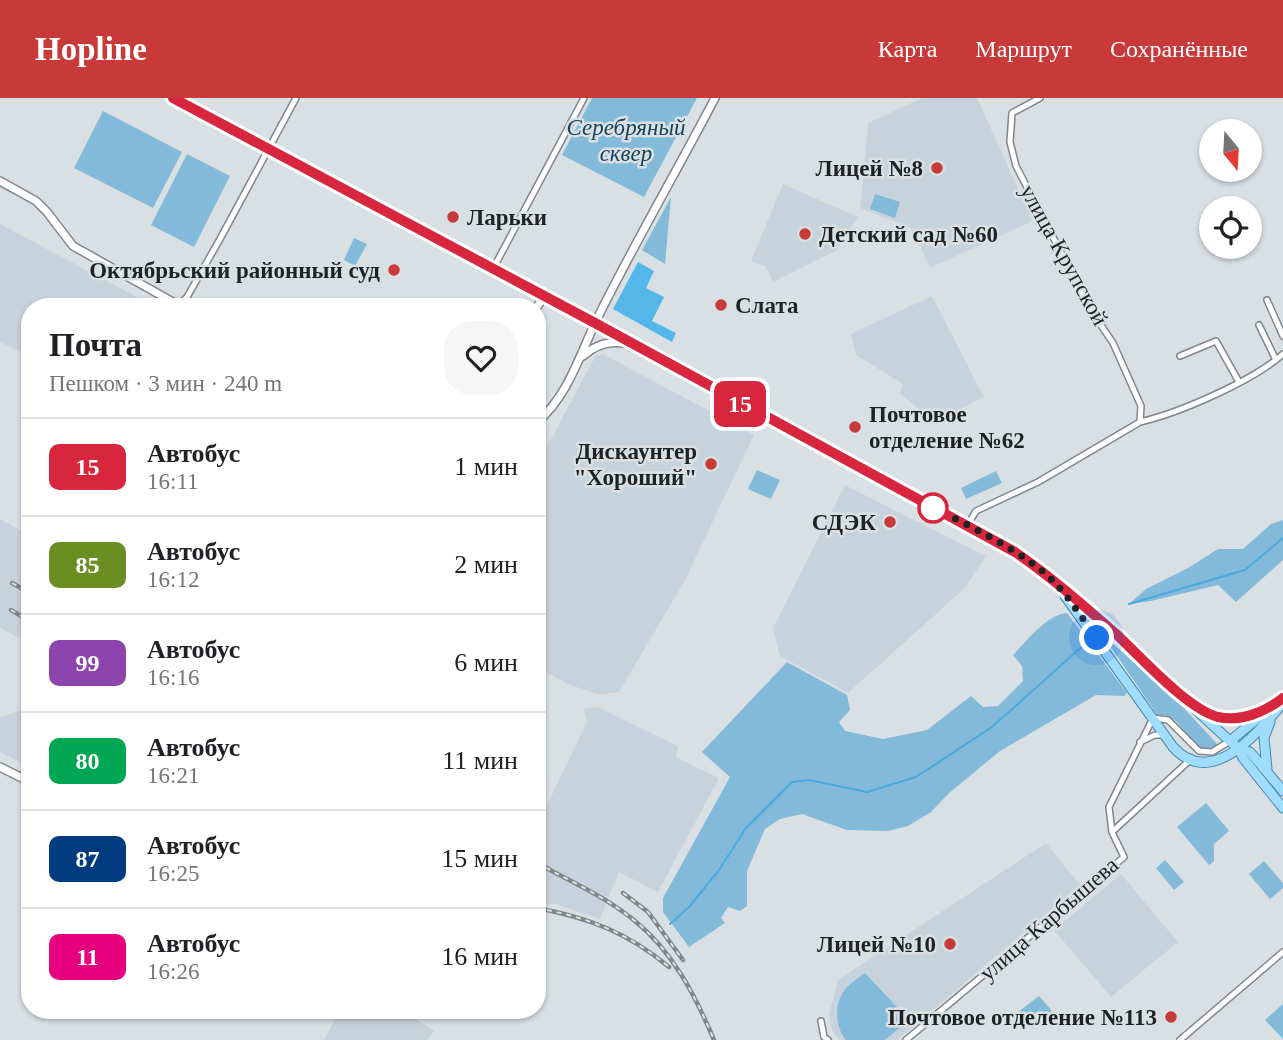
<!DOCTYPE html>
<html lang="ru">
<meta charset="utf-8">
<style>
:root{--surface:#fff;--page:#f6f6f6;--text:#202124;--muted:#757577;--line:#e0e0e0;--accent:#c83939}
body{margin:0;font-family:"Times New Roman",serif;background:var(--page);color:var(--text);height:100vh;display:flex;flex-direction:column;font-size:26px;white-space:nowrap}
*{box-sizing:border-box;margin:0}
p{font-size:23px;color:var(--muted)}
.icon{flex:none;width:38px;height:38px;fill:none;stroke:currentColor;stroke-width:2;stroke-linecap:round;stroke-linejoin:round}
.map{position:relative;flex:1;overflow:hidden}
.side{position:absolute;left:21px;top:200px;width:525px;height:721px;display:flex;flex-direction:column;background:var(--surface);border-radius:28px;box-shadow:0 2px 5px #0004}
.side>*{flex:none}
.badge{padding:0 14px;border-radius:10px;font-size:24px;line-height:46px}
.needle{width:46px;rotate:162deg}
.controls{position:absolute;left:1199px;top:21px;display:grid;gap:14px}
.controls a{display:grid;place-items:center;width:63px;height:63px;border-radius:50%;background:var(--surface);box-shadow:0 2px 5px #0004;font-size:35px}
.you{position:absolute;width:35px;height:35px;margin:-18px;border:5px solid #fff;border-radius:50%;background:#1a73e8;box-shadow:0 0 0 10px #1a73e833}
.map>.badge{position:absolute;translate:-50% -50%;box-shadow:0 0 0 4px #fff}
.round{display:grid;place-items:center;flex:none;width:74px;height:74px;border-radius:28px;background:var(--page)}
.headline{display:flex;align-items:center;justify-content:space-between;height:119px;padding:0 28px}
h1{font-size:33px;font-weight:600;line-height:52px}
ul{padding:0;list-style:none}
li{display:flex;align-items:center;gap:21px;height:98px;padding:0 28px;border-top:2px solid var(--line)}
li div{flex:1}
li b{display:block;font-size:26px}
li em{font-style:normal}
li .badge{min-width:77px;font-weight:700;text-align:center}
header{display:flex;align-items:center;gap:42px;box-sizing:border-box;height:98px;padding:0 35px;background:var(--accent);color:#fff}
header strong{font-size:33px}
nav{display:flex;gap:38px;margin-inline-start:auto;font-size:24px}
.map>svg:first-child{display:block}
.built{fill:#c7d3dc}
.green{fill:#83b9d9}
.forest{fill:#55b6ea}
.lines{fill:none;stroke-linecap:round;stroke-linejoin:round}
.stream{stroke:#48aade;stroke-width:2}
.minor-casing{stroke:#80868a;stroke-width:8}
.tertiary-casing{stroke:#80868a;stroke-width:10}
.primary-casing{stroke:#498baf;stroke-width:11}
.minor{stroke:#fff;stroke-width:5}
.tertiary{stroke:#fff;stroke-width:7}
.primary{stroke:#9fdcfd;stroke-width:9}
.rail-casing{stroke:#818689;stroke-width:4.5}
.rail{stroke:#d9e0e4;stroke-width:2;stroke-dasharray:5;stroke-linecap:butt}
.line-casing{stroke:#fff;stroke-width:16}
.line{stroke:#d7263d;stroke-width:10}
.walk{stroke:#1f2223;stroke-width:7;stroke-dasharray:0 12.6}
.poi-dot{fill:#c83939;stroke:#d9e0e4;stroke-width:2.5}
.stop-dot{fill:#fff;stroke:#d7263d;stroke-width:3.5}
.labels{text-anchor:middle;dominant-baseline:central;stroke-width:5;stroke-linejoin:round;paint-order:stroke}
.park-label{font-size:23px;font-style:italic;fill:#1a4359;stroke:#d9e0e4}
.poi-label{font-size:23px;font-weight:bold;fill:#1f2223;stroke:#d9e0e4;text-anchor:end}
.street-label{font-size:23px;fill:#1f2223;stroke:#d9e0e4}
</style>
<header>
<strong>Hopline</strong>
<nav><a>Карта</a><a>Маршрут</a><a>Сохранённые</a></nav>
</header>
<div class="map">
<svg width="1283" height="942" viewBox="0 0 1283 942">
<rect width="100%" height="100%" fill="#d9e0e4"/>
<!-- built -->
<path class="built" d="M 922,0 L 977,0 L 1033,123 L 930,170 L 913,131 L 860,110 L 868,25 Z
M 783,86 L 858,119 L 837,152 L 773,184 L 766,169 L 751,163 Z
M 0,126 L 154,208 L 30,208 L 30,259 L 0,244 Z
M 932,198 L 984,299 L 934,325 L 900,295 L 903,286 L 856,257 L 851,236 Z
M 603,256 L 754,337 L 684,484 L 619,594 L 603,596 L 596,596 L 568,586 L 537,569 L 537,367 L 595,259 Z
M 845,387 L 986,458 L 965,490 L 848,595 L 780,558 L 773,530 Z
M 0,421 L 30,437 L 30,545 L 0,530 Z
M 30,608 L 30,669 L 0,654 L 0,620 Z
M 597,609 L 678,648 L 676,659 L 719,680 L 658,794 L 619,774 L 600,821 L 555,806 L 537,805 L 537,728 L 587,624 L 584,611 Z
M 1046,745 L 1080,787 L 897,942 L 840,942 L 835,937 L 830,926 L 829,917 L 838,882 Z
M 1121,776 L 1178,844 L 1111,899 L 1054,832 Z
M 340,912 L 402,912 L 434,933 L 427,942 L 324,942 Z"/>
<!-- green -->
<path class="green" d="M 592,0 L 697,0 L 644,99 L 562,57 Z
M 103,13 L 182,54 L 153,110 L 74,70 Z
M 187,56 L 230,78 L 194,149 L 151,127 Z
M 875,96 L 900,104 L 895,120 L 870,111 Z
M 671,99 L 665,166 L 642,152 Z
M 354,140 L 367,146 L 355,168 L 344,162 Z
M 757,372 L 780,382 L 771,401 L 748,391 Z
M 996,373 L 1002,385 L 966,401 L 961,390 Z
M 1283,422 L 1283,462 L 1236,504 L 1218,487 L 1151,503 L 1129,506 L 1146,491 L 1188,470 L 1218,451 L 1243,451 L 1271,426 Z
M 1067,515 L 1127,595 L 1124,598 L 1096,597 L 1000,653 L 948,696 L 931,714 L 908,728 L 888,733 L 847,732 L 802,716 L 780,721 L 765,731 L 747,773 L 747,808 L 740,813 L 728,809 L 721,820 L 725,825 L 689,849 L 663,814 L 663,800 L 730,679 L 702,654 L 787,564 L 847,597 L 850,612 L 839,624 L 845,633 L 883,641 L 927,632 L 971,598 L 983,609 L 998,608 L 1023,583 L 1022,568 L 1013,557 C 1027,543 1046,517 1067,515 Z
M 1102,536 L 1179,605 L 1219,648 L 1207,651 L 1197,650 L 1176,623 L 1166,617 L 1158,618 Z
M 1206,705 L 1229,733 L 1214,746 L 1214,763 L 1209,767 L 1177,729 Z
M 1165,762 L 1184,784 L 1174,792 L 1156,770 Z
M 1264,763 L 1283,785 L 1283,790 L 1270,801 L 1249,776 Z
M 865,875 L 909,922 L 885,942 L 846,942 C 834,928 834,903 847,889 C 852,884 859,880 865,875 Z
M 1039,898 L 1052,913 L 1032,930 L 1018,914 Z
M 1283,906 L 1283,941 L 1265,922 Z"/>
<!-- forest -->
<path class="forest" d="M 638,164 L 654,173 L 646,190 L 664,199 L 652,223 L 676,235 L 672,244 L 613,211 Z"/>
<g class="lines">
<!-- stream -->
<path class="stream" d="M 1129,506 L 1245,472 L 1283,440
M 670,826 L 689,809 L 719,772 L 746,730 L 792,684 L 809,682 L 867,694 L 916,679 L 992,629 L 1086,545"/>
<!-- minor casing -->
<g class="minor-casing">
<path id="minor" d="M 493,171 L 584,0
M 1267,202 L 1283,238
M 179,207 L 187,199 L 220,141 L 296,0
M 1259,227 L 1276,262
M 1180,258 L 1216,243 L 1239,284
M 1140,324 C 1179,315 1253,283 1283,256
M 967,428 L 976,413 L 1038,384 L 1140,324 L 1141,308 L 1113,245 L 1092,214 L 1016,68 L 1010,44 L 1012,15 L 1040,0
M 1140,644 L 1155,637 L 1163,637
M 1112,734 L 1191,661
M 821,923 L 824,939 L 828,942
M 906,942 L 1124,759 L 1112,734 L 1109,709 L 1153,620 L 1168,622 L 1199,653 L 1212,654 L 1230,643
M 1180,942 L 1283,854"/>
</g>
<!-- tertiary casing -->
<g class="tertiary-casing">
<path id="tertiary" d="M 0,83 L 36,103 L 47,114 L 73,148 L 180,208
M 537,209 L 544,198
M 583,258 C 596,246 612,242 629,246
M 537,324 C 570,297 582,249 601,213 C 637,141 678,71 715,0
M 0,669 L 30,684"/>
</g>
<!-- primary casing -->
<g class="primary-casing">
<path id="primary" d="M 173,0 L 595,225 L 1015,454 C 1098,510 1164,586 1239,651 L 1250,654 L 1283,693
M 1065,498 L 1173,649 C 1212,692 1258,634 1283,605
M 1203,612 C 1227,623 1245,619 1269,611
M 1230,643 L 1264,615
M 1239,651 L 1243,660 L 1283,710
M 1267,671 L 1264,640 L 1270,624"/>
</g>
<!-- minor -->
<use href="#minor" class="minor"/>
<!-- tertiary -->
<use href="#tertiary" class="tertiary"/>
<!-- primary -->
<use href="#primary" class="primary"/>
<!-- rail casing -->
<g class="rail-casing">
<path id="rail" d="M 12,485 L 30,495
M 11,512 L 30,523
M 537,765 C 570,783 606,799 635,823 C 673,854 695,897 714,942
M 623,795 L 648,814 L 683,862
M 537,810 C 590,820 628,835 669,869"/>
</g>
<!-- rail -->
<use href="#rail" class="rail"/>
</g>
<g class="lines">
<!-- line casing -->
<g class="line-casing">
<path id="line" d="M 173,0 L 595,225 L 1015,454 C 1050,478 1083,507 1115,535 C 1140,558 1187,611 1218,619 C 1241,624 1265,614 1283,600"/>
</g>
<!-- line -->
<use href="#line" class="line"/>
<!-- walk -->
<path class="walk" d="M 933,410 C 967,426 1029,457 1054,484 C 1070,500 1083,522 1097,540"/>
</g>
<!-- markers -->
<g class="poi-dot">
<circle cx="937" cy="70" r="7"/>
<circle cx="453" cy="119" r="7"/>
<circle cx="805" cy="136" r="7"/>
<circle cx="394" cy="172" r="7"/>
<circle cx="721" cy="207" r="7"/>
<circle cx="855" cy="329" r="7"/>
<circle cx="711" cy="366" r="7"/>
<circle cx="890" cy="424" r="7"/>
<circle cx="950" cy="846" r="7"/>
<circle cx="1171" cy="919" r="7"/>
</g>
<circle class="stop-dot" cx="933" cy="410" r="14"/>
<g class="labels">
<!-- park labels -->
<g class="park-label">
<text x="626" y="29">Серебряный<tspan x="626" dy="26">сквер</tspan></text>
</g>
<!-- poi labels -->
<g class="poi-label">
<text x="923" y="70">Лицей №8</text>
<text x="467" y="119" text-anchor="start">Ларьки</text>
<text x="819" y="136" text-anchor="start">Детский сад №60</text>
<text x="380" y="172">Октябрьский районный суд</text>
<text x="735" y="207" text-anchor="start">Слата</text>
<text x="869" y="316" text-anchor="start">Почтовое<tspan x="869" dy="26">отделение №62</tspan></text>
<text x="697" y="353">Дискаунтер<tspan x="697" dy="26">"Хороший"</tspan></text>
<text x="876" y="424">СДЭК</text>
<text x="936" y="846">Лицей №10</text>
<text x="1157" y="919">Почтовое отделение №113</text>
</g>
<!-- street labels -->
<g class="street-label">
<text transform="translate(1064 157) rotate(61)">улица Крупской</text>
<text transform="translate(1049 821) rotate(-41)">улица Карбышева</text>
</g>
</g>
</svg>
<div class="controls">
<a><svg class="needle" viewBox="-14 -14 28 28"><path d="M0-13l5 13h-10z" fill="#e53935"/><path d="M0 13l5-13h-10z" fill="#757577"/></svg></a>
<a><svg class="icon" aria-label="locate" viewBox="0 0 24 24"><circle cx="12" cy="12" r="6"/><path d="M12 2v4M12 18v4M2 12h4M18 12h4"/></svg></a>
</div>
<div class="you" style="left:1097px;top:540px"></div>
<b class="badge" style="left:740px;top:306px;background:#d7263d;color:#fff">15</b>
<section class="side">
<div class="headline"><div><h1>Почта</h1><p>Пешком · 3 мин · 240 m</p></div><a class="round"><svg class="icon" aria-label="heart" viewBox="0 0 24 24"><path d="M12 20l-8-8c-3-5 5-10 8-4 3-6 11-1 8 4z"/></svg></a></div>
<ul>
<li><span class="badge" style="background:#d7263d;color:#fff">15</span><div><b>Автобус</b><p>16:11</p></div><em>1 мин</em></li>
<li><span class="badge" style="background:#6b8e23;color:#fff">85</span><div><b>Автобус</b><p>16:12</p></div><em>2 мин</em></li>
<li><span class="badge" style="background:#8e44ad;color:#fff">99</span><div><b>Автобус</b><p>16:16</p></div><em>6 мин</em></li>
<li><span class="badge" style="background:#00a651;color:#fff">80</span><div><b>Автобус</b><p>16:21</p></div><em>11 мин</em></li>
<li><span class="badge" style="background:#003b80;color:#fff">87</span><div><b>Автобус</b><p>16:25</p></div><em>15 мин</em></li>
<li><span class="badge" style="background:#e6007e;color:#fff">11</span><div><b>Автобус</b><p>16:26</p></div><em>16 мин</em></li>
</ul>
</section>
</div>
